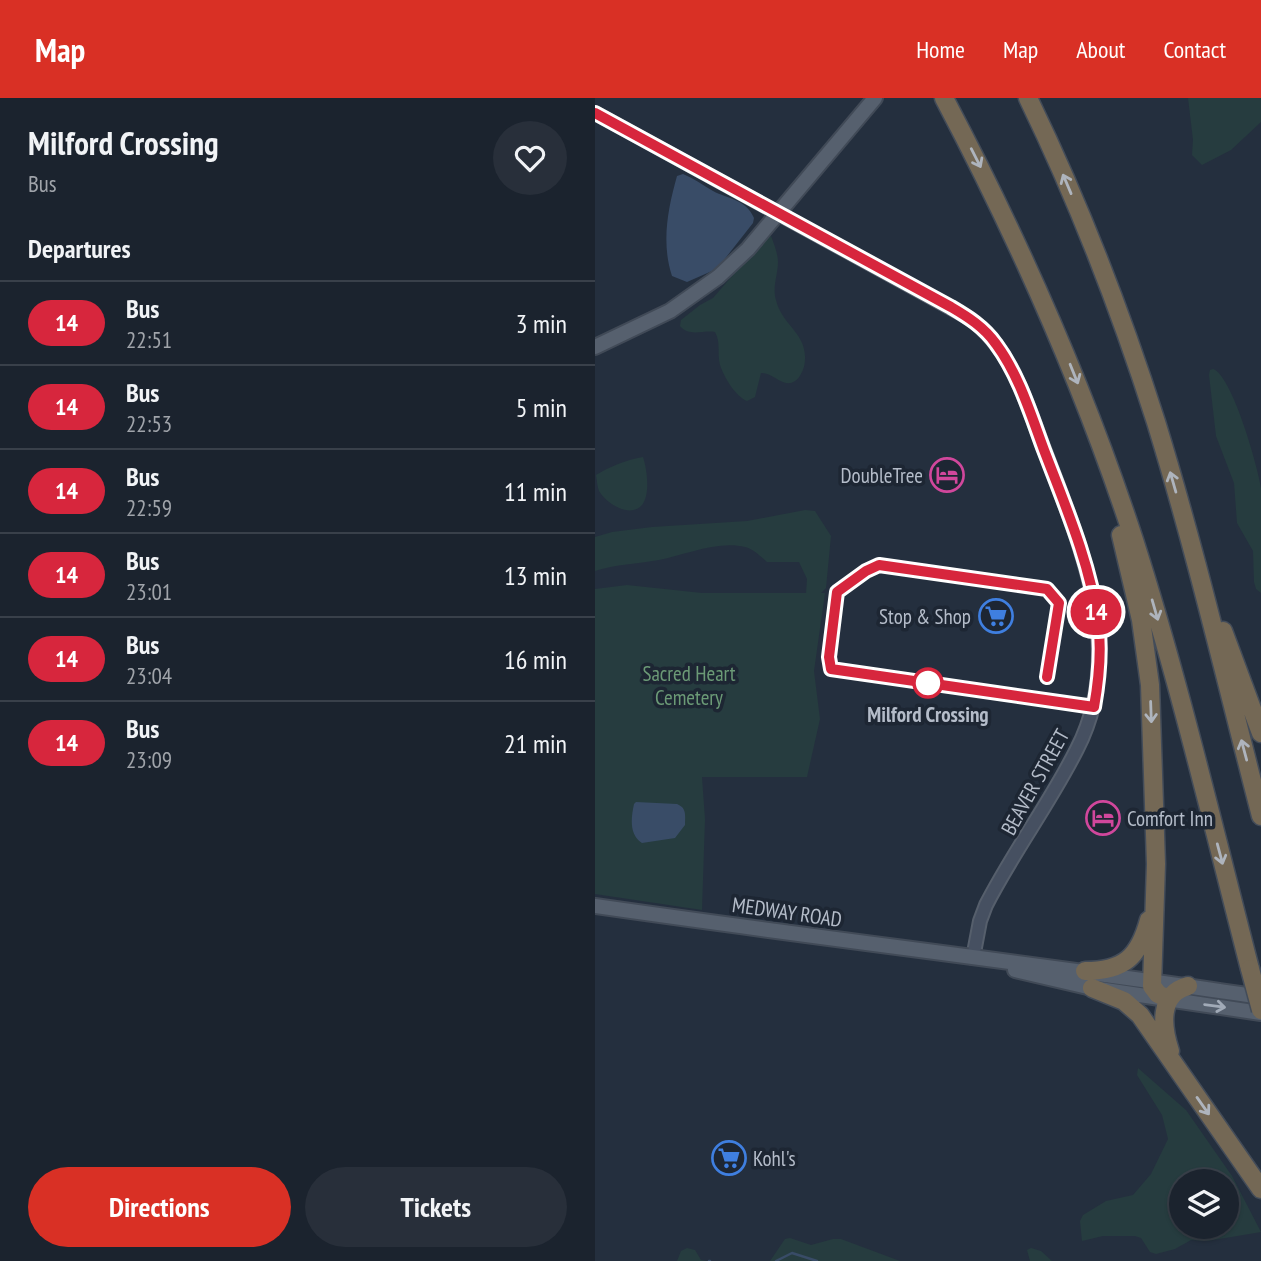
<!DOCTYPE html>
<style>
:root{--surface:#1b232e;--page:#282f3a;--text:#f1f3f6;--muted:#a0a4aa;--line:#39404a;--accent:#d93025}
body{margin:0;font-family:"PT Sans Narrow",sans-serif;background:var(--page);color:var(--text);height:100vh;display:flex;flex-direction:column;font-size:26px;white-space:nowrap}
*{box-sizing:border-box;margin:0}
p{font-size:23px;color:var(--muted)}
.icon{flex:none;width:38px;height:38px;fill:none;stroke:currentColor;stroke-width:2;stroke-linecap:round;stroke-linejoin:round}
.map{position:relative;flex:1;overflow:hidden}
.panel{display:flex;flex-direction:column;background:var(--surface);width:595px}
.panel>*{flex:none}
.badge{padding:0 14px;border-radius:23px;font-size:24px;line-height:46px}
.buttons{position:absolute;left:574px;top:1071px;display:grid;gap:14px}
.buttons a{display:grid;place-items:center;width:70px;height:70px;border-radius:50%;background:var(--surface);box-shadow:0 2px 5px #0004,0 0 0 2px var(--line);font-size:35px}
.map>.badge{position:absolute;translate:-50% -50%;box-shadow:0 0 0 4px #fff}
h2{padding:0 28px;font-size:26px;line-height:63px}
.round{display:grid;place-items:center;flex:none;width:74px;height:74px;border-radius:37px;background:var(--page)}
.overview{display:flex;align-items:center;justify-content:space-between;height:119px;padding:0 28px}
h1{font-size:33px;font-weight:700;line-height:52px}
.primary-button{display:flex;gap:14px;margin-top:auto;padding:14px 28px}
.primary-button a{flex:1;height:80px;border-radius:42px;background:var(--accent);color:#fff;font-size:28px;font-weight:700;line-height:80px;text-align:center}
.primary-button a+a{background:var(--page);color:var(--text)}
ul{padding:0;list-style:none}
li{display:flex;align-items:center;gap:21px;height:84px;padding:0 28px;border-top:2px solid var(--line)}
li div{flex:1}
li b{display:block;font-size:26px}
li em{font-style:normal}
li .badge{min-width:77px;font-weight:700;text-align:center}
header{display:flex;align-items:center;gap:42px;box-sizing:border-box;height:98px;padding:0 35px;background:var(--accent);color:#fff}
header strong{font-size:33px}
nav{display:flex;gap:38px;margin-inline-start:auto;font-size:24px}
main{display:flex;flex:1;min-height:0}
.map>svg:first-child{display:block}
.green{fill:#263c3f;fill-rule:evenodd}
.water{fill:#394c67}
.lines{fill:none;stroke-linecap:round;stroke-linejoin:round}
.stream{stroke:#394c67;stroke-width:2.5}
.secondary-casing{stroke:#565f6c;stroke-width:16}
.primary-casing{stroke:#414a57;stroke-width:18}
.highway-casing{stroke:#434c59;stroke-width:21}
.secondary{stroke:#465061;stroke-width:12}
.primary{stroke:#56606e;stroke-width:14}
.highway{stroke:#746855;stroke-width:18}
.highway-bridge-casing{stroke:#434c59;stroke-width:21;stroke-linecap:butt}
.highway-bridge{stroke:#746855;stroke-width:18}
.oneway{stroke:#aeb4bd}
.oneway2{stroke:#a1aab7}
.line-casing{stroke:#fff;stroke-width:16}
.line{stroke:#d7263d;stroke-width:10}
.stop-dot{fill:#fff;stroke:#d7263d;stroke-width:3.5}
.labels{text-anchor:middle;dominant-baseline:central;stroke-width:7;stroke-linejoin:round;paint-order:stroke}
.poi-label{font-size:21px;fill:#b4bcc9;stroke:#1d2633;text-anchor:end}
.park-label{font-size:21px;fill:#6b9a76;stroke:#1d2633}
.stop-label{font-size:21px;font-weight:bold;fill:#b4bcc9;stroke:#1d2633}
.street-label{font-size:21px;fill:#b4bcc9;stroke:#1d2633}
</style>
<header>
<strong>Map</strong>
<nav><a>Home</a><a>Map</a><a>About</a><a>Contact</a></nav>
</header>
<main>
<section class="panel">
<div class="overview"><div><h1>Milford Crossing</h1><p>Bus</p></div><a class="round"><svg class="icon" aria-label="heart" viewBox="0 0 24 24"><path d="M12 20l-8-8c-3-5 5-10 8-4 3-6 11-1 8 4z"/></svg></a></div>
<h2>Departures</h2>
<ul>
<li><span class="badge" style="background:#d7263d;color:#fff">14</span><div><b>Bus</b><p>22:51</p></div><em>3 min</em></li>
<li><span class="badge" style="background:#d7263d;color:#fff">14</span><div><b>Bus</b><p>22:53</p></div><em>5 min</em></li>
<li><span class="badge" style="background:#d7263d;color:#fff">14</span><div><b>Bus</b><p>22:59</p></div><em>11 min</em></li>
<li><span class="badge" style="background:#d7263d;color:#fff">14</span><div><b>Bus</b><p>23:01</p></div><em>13 min</em></li>
<li><span class="badge" style="background:#d7263d;color:#fff">14</span><div><b>Bus</b><p>23:04</p></div><em>16 min</em></li>
<li><span class="badge" style="background:#d7263d;color:#fff">14</span><div><b>Bus</b><p>23:09</p></div><em>21 min</em></li>
</ul>
<div class="primary-button"><a>Directions</a><a>Tickets</a></div>
</section>
<div class="map">
<svg width="666" height="1163" viewBox="0 0 666 1163">
<rect width="100%" height="100%" fill="#242f3e"/>
<!-- green -->
<path class="green" d="M 593,0 L 666,0 L 666,24 L 636,52 L 607,67 L 597,57 L 598,42 Z
M 176,138 C 179,146 183,156 183,164 C 183,177 177,189 181,202 C 187,229 216,236 209,269 C 207,274 205,280 200,283 C 188,291 178,274 166,275 L 160,299 L 152,303 C 140,298 129,279 125,267 C 122,255 126,245 120,234 C 108,232 94,239 85,228 L 86,222 L 105,207 L 118,200 L 151,162 L 160,154 L 166,144 Z
M 618,271 C 637,277 663,369 666,390 C 666,421 666,463 666,495 L 661,491 L 659,484 L 658,453 L 642,425 L 639,385 L 621,338 L 614,277 L 615,272 Z
M 48,359 C 52,371 56,398 46,408 C 34,420 11,405 4,393 C 2,388 2,382 1,377 C 16,368 31,362 48,359 Z
M 210,412 L 220,413 L 236,438 L 231,490 L 226,495 L 230,495 L 219,573 L 225,621 L 212,679 L 107,679 L 110,721 L 107,812 L 0,796 L 0,491 L 32,487 L 107,495 L 211,495 L 212,481 L 204,464 L 172,464 C 166,459 159,451 150,449 C 124,442 89,457 64,462 C 42,466 21,466 0,473 L 0,439 L 17,434 L 57,429 L 152,423 Z
M 543,970 L 591,1012 L 637,1078 L 666,1134 L 612,1143 L 596,1142 L 580,1151 L 561,1156 L 555,1154 L 546,1140 L 540,1138 L 508,1138 L 487,1143 L 485,1123 L 488,1117 L 511,1103 L 538,1097 L 556,1076 L 573,1041 L 567,1017 L 542,977 ZM 586,1083 L 632,1083 L 632,1129 L 586,1129 Z
M 195,1140 L 216,1147 L 238,1141 L 246,1141 L 305,1163 L 175,1163 L 190,1141 Z
M 92,1150 L 100,1152 L 106,1162 L 112,1163 L 82,1163 L 86,1153 Z
M 436,1150 L 446,1153 L 457,1163 L 435,1163 L 432,1152 Z"/>
<!-- water -->
<path class="water" d="M 88,76 C 98,80 108,87 118,93 C 133,101 151,101 159,120 L 158,125 L 125,167 L 117,173 L 92,184 L 77,178 C 66,145 73,110 82,78 Z
M 41,704 L 82,706 C 92,710 90,717 90,727 L 80,740 L 47,745 C 34,737 36,720 39,706 Z"/>
<g class="lines">
<!-- stream -->
<path class="stream" d="M 114,1163 L 115,1163
M 181,1163 L 197,1155 L 222,1163"/>
<!-- secondary casing -->
<g class="secondary-casing">
<path id="secondary" d="M 0,15 L 374,220 C 418,251 432,308 451,356 C 486,449 532,554 482,651 C 455,705 418,754 391,807 L 385,823 L 378,860"/>
</g>
<!-- primary casing -->
<g class="primary-casing">
<path id="primary" d="M 0,249 L 75,213 L 123,179 L 153,151 L 280,0
M 0,808 C 222,840 444,866 666,899
M 420,872 L 497,890 L 666,915"/>
</g>
<!-- highway casing -->
<g class="highway-casing">
<path id="highway" d="M 349,0 C 424,142 489,289 539,442 C 584,583 618,728 655,871
M 433,0 C 484,105 526,214 561,324 C 601,454 632,587 666,718
M 526,437 L 546,522 L 555,587 L 561,766 L 557,888 L 563,896 L 573,901
M 628,533 L 666,635
M 490,873 C 529,873 544,859 554,822
M 497,890 L 529,903 L 545,917 L 666,1091
M 575,953 C 567,929 563,896 593,888"/>
</g>
<!-- secondary -->
<use href="#secondary" class="secondary"/>
<!-- primary -->
<use href="#primary" class="primary"/>
<!-- highway -->
<use href="#highway" class="highway"/>
<!-- highway-bridge casing -->
<g class="highway-bridge-casing">
<path id="highway-bridge" d="M 655,871 L 666,912"/>
</g>
<!-- highway-bridge -->
<use href="#highway-bridge" class="highway-bridge"/>
</g>
<!-- one-way arrows -->
<defs><path id="oneway-shaft" d="M-6 0H5M1.5-3L5.5 0L1.5 3" fill="none" stroke-width="1.6" stroke-linecap="round" stroke-linejoin="round" transform="scale(1.75)"/></defs>
<g class="oneway">
<use href="#oneway-shaft" transform="translate(381 60) rotate(63)"/>
<use href="#oneway-shaft" transform="translate(472 86) rotate(-113)"/>
<use href="#oneway-shaft" transform="translate(479 276) rotate(68)"/>
<use href="#oneway-shaft" transform="translate(578 384) rotate(-106)"/>
<use href="#oneway-shaft" transform="translate(560 512) rotate(74)"/>
<use href="#oneway-shaft" transform="translate(556 614) rotate(88)"/>
<use href="#oneway-shaft" transform="translate(649 652) rotate(-105)"/>
<use href="#oneway-shaft" transform="translate(625 756) rotate(75)"/>
<use href="#oneway-shaft" transform="translate(608 1008) rotate(55)"/>
</g>
<use class="oneway2" href="#oneway-shaft" transform="translate(620 908) rotate(8)"/>
<g class="lines">
<!-- line casing -->
<g class="line-casing">
<path id="line" d="M 0,15 L 356,209 C 373,219 389,229 401,246 C 424,277 436,317 449,352 C 470,407 495,465 503,524 C 507,553 504,581 499,609 L 236,571 L 234,559 L 242,494 L 271,473 L 284,467 L 452,491 L 464,505 L 452,579"/>
</g>
<!-- line -->
<use href="#line" class="line"/>
</g>
<!-- icons -->
<defs>
<g id="hotel-ring" transform="scale(1.75)"><circle r="9.5" fill="#1d2633" stroke="#d1479c" stroke-width="1.5"/><path d="M-6-4.5h1.5V1H6V5H4.5V3h-9V5H-6ZM-4 0a1.8 1.8 0 1 1 3.6 0ZM.5 0V-2.5h3Q6-2.5 6 0Z" fill="#d1479c"/></g>
<g id="supermarket-ring" transform="scale(1.75)"><circle r="9.5" fill="#1d2633" stroke="#3f7fe0" stroke-width="1.5"/><path d="M-6-5.5h2.5l.6 2H6L4.5 2H-2.5L-4.4-4H-6ZM-1.5 3.2a1.3 1.3 0 1 0 .1 0ZM3 3.2a1.3 1.3 0 1 0 .1 0Z" fill="#3f7fe0"/></g>
</defs>
<g fill-rule="evenodd">
<use href="#hotel-ring" x="352" y="377"/>
<use href="#supermarket-ring" x="401" y="518"/>
<use href="#hotel-ring" x="508" y="720"/>
<use href="#supermarket-ring" x="134" y="1060"/>
</g>
<!-- markers -->
<circle class="stop-dot" cx="333" cy="585" r="14"/>
<g class="labels">
<!-- poi labels -->
<g class="poi-label">
<text x="328" y="377">DoubleTree</text>
<text x="376" y="518">Stop &amp; Shop</text>
<text x="532" y="720" text-anchor="start">Comfort Inn</text>
<text x="158" y="1060" text-anchor="start">Kohl's</text>
</g>
<!-- park labels -->
<g class="park-label">
<text x="94" y="575">Sacred Heart<tspan x="94" dy="24">Cemetery</tspan></text>
</g>
<!-- stop labels -->
<g class="stop-label">
<text x="333" y="616">Milford Crossing</text>
</g>
<!-- street labels -->
<g class="street-label">
<text transform="translate(440 684) rotate(-61)">BEAVER STREET</text>
<text transform="translate(192 814) rotate(8)">MEDWAY ROAD</text>
</g>
</g>
</svg>
<div class="buttons">
<a><svg class="icon" aria-label="layers" viewBox="0 0 24 24"><path d="M12 4l9 5-9 5-9-5zM3 14l9 5 9-5"/></svg></a>
</div>
<b class="badge" style="left:501px;top:514px;background:#d7263d;color:#fff">14</b>
</div>
</main>
